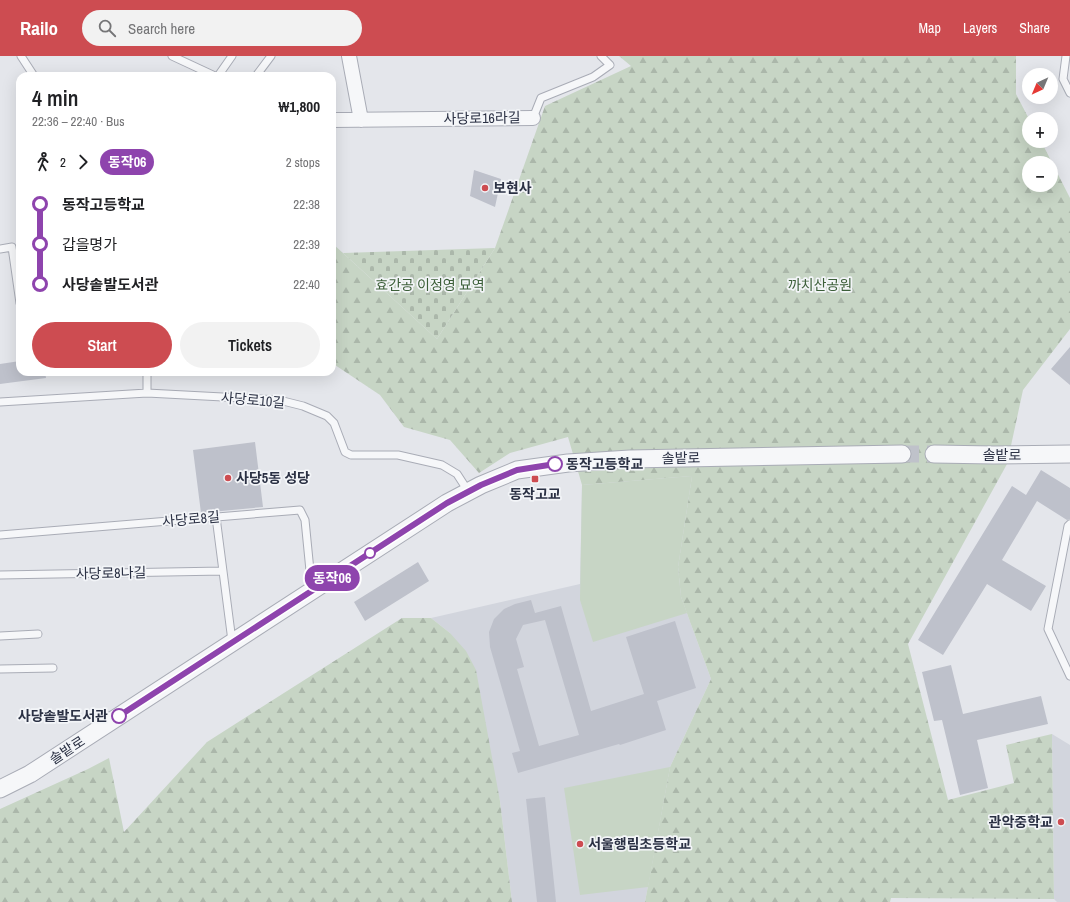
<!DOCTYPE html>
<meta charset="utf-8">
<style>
:root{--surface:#fff;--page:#f2f2f2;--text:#202124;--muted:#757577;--accent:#cd4c51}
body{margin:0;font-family:"Archivo Narrow","Noto Sans KR",sans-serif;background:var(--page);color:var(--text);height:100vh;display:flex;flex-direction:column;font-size:15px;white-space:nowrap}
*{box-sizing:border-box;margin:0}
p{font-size:13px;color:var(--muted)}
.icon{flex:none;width:22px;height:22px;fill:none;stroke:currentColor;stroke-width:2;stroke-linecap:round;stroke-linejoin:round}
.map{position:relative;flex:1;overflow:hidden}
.panel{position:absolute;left:16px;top:16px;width:320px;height:304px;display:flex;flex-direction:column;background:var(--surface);border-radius:12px;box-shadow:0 4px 16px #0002}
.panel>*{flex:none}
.badge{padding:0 8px;border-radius:13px;font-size:14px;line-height:26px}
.needle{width:26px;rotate:224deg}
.buttons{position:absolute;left:1022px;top:12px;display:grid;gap:8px}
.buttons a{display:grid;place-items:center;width:36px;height:36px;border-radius:50%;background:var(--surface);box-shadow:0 4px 16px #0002;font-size:20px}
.map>.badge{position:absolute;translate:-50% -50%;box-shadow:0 0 0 2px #fff}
.legs{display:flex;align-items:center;gap:6px;height:44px;padding:0 16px;font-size:13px}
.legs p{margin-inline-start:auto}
.head{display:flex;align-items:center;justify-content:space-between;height:68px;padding:0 16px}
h1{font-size:22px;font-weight:600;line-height:30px}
.cta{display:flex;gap:8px;margin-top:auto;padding:8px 16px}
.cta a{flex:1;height:46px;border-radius:24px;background:var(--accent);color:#fff;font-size:16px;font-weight:600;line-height:46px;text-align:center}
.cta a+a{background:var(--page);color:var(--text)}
ul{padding:0 16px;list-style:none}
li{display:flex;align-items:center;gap:14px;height:40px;font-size:15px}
li i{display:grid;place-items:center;width:6px;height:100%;margin:0 5px;background:currentColor}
li i::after{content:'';width:10px;height:10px;margin:-5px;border:3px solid;border-radius:50%;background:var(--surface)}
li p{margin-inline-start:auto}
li:first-child i{background:linear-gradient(#0000 50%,currentColor 0)}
li:last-child i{background:linear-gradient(currentColor 50%,#0000 0)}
header{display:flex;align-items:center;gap:24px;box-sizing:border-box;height:56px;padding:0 20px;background:var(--accent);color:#fff}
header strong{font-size:19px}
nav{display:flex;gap:22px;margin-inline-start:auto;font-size:14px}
.search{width:280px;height:36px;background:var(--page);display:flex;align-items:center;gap:10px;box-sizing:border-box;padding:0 14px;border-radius:22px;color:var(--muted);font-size:15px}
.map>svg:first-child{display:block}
.built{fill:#d2d5dd}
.forest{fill:url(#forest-firs);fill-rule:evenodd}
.cemetery{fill:url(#cemetery-stones)}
.pitch{fill:#c7d5c5}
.building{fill:#bec1cb;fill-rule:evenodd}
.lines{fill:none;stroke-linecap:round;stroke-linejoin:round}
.tertiary-tunnel{stroke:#bfc2ca;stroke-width:17;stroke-dasharray:17 8;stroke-linecap:butt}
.service-casing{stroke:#a9acb6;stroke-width:9}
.minor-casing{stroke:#a9acb6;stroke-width:16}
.tertiary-casing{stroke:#a9acb6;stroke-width:19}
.service{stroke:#f6f7f9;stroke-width:7}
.minor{stroke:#f6f7f9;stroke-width:14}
.tertiary{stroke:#f6f7f9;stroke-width:17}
.line-1-casing{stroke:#fff;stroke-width:9}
.line-1{stroke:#8e44ad;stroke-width:6}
.poi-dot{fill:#cd4c51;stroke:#f3f5f8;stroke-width:1.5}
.stop-1-dot{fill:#fff;stroke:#8e44ad;stroke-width:2}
.labels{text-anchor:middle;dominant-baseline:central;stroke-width:3.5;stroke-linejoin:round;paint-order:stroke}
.street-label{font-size:14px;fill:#2b3144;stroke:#f3f5f8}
.poi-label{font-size:14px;font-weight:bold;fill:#2b3144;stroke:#f3f5f8;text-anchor:start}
.park-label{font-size:14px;fill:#3c5f39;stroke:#f3f5f8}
.stop-label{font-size:14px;font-weight:bold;fill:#2b3144;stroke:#f3f5f8;text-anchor:start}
</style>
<header>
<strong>Railo</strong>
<div class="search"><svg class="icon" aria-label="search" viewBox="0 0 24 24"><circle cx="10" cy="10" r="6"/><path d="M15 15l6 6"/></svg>Search here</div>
<nav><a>Map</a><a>Layers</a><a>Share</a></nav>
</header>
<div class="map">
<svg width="1070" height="846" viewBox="0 0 1070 846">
<defs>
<pattern id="forest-firs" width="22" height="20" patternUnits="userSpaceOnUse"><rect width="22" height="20" fill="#c7d5c5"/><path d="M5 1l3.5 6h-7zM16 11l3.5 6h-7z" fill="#abb7aa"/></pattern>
<pattern id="cemetery-stones" width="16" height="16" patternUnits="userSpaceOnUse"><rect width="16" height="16" fill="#c7d5c5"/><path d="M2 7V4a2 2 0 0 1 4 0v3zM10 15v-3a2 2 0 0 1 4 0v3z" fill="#abb7aa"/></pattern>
</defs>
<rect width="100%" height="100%" fill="#e4e6eb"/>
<!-- built -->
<path class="built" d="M 692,420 L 678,511 L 681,541 L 711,623 L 670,711 L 645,846 L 512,846 L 500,745 L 450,577 L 431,562 L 580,528 L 582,429 Z
M 1052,678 L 1070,689 L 1070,846 L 1057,846 L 1054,843 Z"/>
<!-- forest -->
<path class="forest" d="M 619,0 L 1016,0 L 1016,38 L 1029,63 L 1029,85 L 1041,85 L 1070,142 L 1070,273 L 1023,334 L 1007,408 L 908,588 L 948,744 L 1014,727 L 1006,689 L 1052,678 L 1054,843 L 891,842 L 890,846 L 645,846 L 670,711 L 711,623 L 681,541 L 678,511 L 692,420 L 582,429 L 568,381 L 510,397 L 479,417 L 450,384 L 404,371 L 380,339 L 332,307 L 332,187 L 437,283 L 495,192 L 545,50 L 631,10 ZM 1029,107 L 1051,107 L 1051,129 L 1029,129 Z
M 402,562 L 431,562 L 450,577 L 466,595 L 476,614 L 500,745 L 512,846 L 0,846 L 0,753 L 88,713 L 109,702 L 124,776 L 207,686 Z"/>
<!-- cemetery -->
<path class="cemetery" d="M 495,192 L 437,283 L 343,197 Z"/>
<!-- pitch -->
<path class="pitch" d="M 692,420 L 678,511 L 681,541 L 687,557 L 593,586 L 580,544 L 582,429 Z
M 670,711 L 648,831 L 580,839 L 564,732 Z"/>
<!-- building -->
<path class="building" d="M 474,114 L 501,123 L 495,151 L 470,140 Z
M 1070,291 L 1070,329 L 1051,313 Z
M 20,305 L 20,316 L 45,316 L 46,322 L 0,328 L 0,308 Z
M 255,386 L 263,451 L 201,457 L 193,394 Z
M 1041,414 L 1070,432 L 1070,463 L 1067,464 L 1037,445 L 1002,504 L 1046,530 L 1031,555 L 987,528 L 943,599 L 918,584 L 1012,430 L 1026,439 Z
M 418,506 L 429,525 L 365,565 L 354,546 Z
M 531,544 L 535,557 L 561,550 L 591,655 L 644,638 L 626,581 L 675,565 L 696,632 L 657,645 L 666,674 L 620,689 L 619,688 L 518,717 L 512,697 L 520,695 L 490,591 L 489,576 L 494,563 L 504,553 L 515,548 ZM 545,564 L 579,679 L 539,690 L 517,613 L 524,611 L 516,583 L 523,569 Z
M 951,609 L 963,658 L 1041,640 L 1048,668 L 977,684 L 988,732 L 960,739 L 942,664 L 934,665 L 922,616 Z
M 545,741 L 556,846 L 537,846 L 526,743 Z"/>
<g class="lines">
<!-- tertiary-tunnel -->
<path class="tertiary-tunnel" d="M 902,398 L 934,398"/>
<!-- service casing -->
<g class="service-casing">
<path id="service" d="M 21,0 L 34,20
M 172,0 L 215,20
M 1066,0 L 1063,23 L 1070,37
M 218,20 L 232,0
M 256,20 L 271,0
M 533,62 L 541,42 L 593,21 L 610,9 L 601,0
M 0,193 L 12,191 L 20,247
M 147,316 L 147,337
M 0,346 L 147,337 L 279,344 L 303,350 L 327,360 L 334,367 L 345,396 L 351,399 L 398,399 L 442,409 L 457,418 L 468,435
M 216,461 L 232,585
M 1070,468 L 1068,470 L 1048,573 L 1070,620
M 0,479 L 300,454 L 305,464 L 312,535
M 0,519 L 223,515
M 0,580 L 38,578
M 0,613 L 53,612"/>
</g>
<!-- minor casing -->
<g class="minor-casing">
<path id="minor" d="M 349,0 L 361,64
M 332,64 L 533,62"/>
</g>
<!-- tertiary casing -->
<g class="tertiary-casing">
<path id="tertiary" d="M 934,398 L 994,399 L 1070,398
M 0,733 L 30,718 L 447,447 L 481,429 L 517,414 L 568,407 L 630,403 L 902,398"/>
</g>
<!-- service -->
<use href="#service" class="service"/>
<!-- minor -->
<use href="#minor" class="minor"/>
<!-- tertiary -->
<use href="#tertiary" class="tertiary"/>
</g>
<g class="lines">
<!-- line-1 casing -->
<g class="line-1-casing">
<path id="line-1" d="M 119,660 L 447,447 L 481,429 L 517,414 L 555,408"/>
</g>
<!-- line-1 -->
<use href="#line-1" class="line-1"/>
</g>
<!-- markers -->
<g class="poi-dot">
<circle cx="485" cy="132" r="4"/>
<circle cx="228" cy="422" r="4"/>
<rect x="531" y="419" width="8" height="8" rx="2"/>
<circle cx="1061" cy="766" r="4"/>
<circle cx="580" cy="788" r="4"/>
</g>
<g class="stop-1-dot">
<circle cx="555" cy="408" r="7"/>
<circle cx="370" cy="497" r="5"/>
<circle cx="119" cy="660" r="7"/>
</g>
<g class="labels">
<!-- street labels -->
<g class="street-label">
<text transform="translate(482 62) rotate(-1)">사당로16라길</text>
<text transform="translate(253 344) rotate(5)">사당로10길</text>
<text x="1002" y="399">솔밭로</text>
<text transform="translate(681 402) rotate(-1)">솔밭로</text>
<text transform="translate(191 463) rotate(-5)">사당로8길</text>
<text transform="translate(111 517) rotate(-1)">사당로8나길</text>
<text transform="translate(67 694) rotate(-33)">솔밭로</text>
</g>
<!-- poi labels -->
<g class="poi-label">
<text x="493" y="132">보현사</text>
<text x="236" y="422">사당5동 성당</text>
<text x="535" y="438" text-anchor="middle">동작고교</text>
<text x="1053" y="766" text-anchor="end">관악중학교</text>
<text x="588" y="788">서울행림초등학교</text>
</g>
<!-- park labels -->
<g class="park-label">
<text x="430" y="229">효간공 이정영 묘역</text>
<text x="820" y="229">까치산공원</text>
</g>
<!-- stop labels -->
<g class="stop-label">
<text x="566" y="408">동작고등학교</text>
<text x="108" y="660" text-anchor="end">사당솥발도서관</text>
</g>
</g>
</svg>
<div class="buttons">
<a><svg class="needle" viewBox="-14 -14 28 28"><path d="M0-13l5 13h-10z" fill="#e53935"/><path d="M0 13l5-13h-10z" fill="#757577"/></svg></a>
<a>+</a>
<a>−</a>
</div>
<b class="badge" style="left:332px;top:522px;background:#8e44ad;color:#fff">동작06</b>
<section class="panel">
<div class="head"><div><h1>4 min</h1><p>22:36 – 22:40 · Bus</p></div><b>₩1,800</b></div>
<div class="legs"><svg class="icon" aria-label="walk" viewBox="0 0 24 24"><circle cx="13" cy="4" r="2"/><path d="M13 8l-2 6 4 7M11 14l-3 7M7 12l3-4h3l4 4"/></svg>2<svg class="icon" aria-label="forward" viewBox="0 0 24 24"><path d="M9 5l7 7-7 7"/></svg><b class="badge" style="background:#8e44ad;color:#fff">동작06</b><p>2 stops</p></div>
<ul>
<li><i style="color:#8e44ad"></i><b>동작고등학교</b><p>22:38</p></li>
<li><i style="color:#8e44ad"></i><span>갑을명가</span><p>22:39</p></li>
<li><i style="color:#8e44ad"></i><b>사당솥발도서관</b><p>22:40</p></li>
</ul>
<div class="cta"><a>Start</a><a>Tickets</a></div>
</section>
</div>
